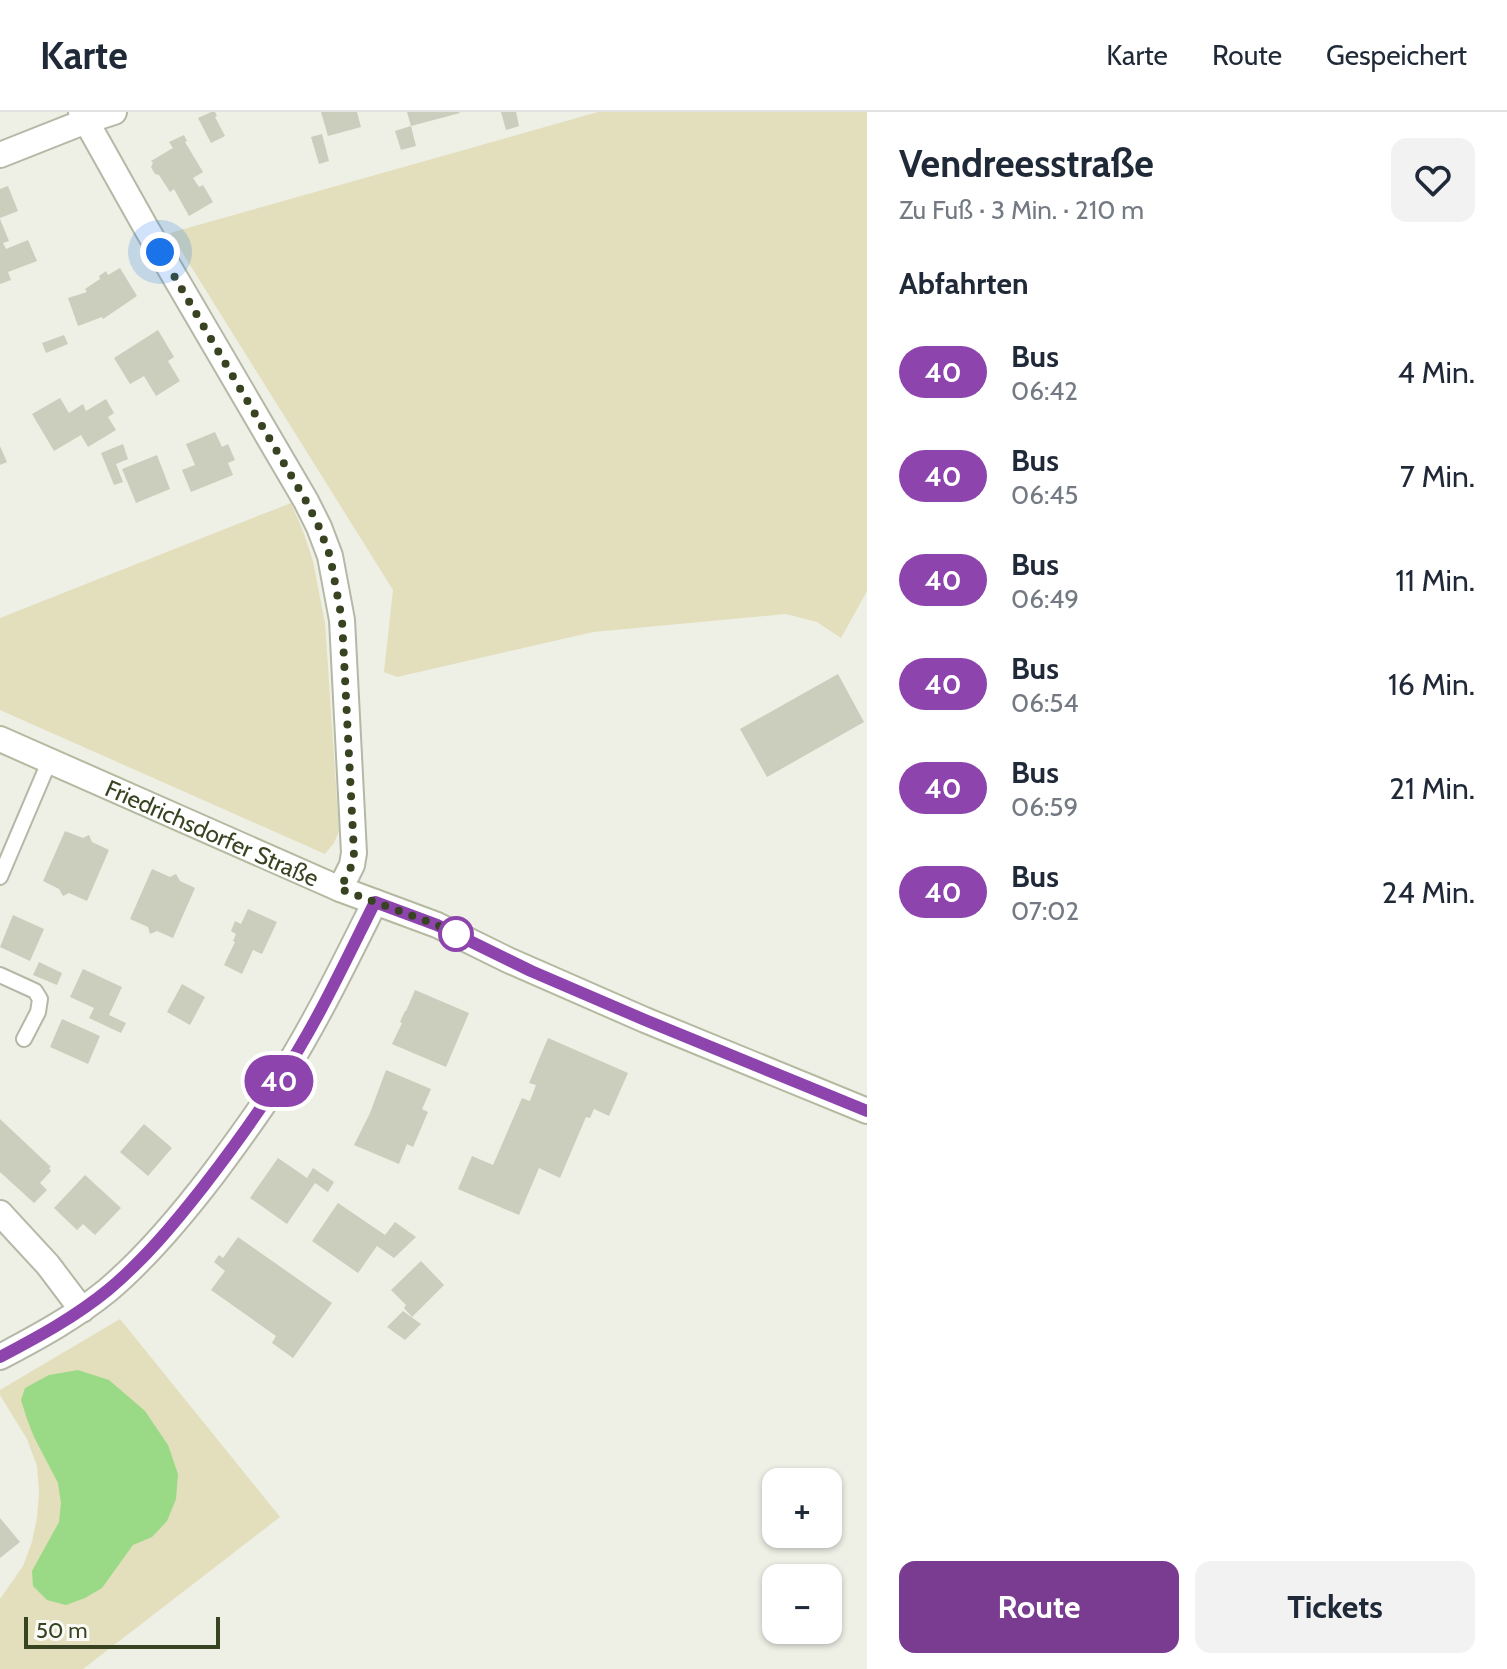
<!DOCTYPE html>
<html lang="de">
<meta charset="utf-8">
<style>
:root{--surface:#fff;--page:#f2f2f3;--text:#1f2937;--muted:#747a83;--line:#e0e1e3;--accent:#793c91}
body{margin:0;font-family:Cabin,sans-serif;background:var(--page);color:var(--text);height:100vh;display:flex;flex-direction:column;font-size:30px;white-space:nowrap}
*{box-sizing:border-box;margin:0}
p{font-size:26px;color:var(--muted)}
.icon{flex:none;width:44px;height:44px;fill:none;stroke:currentColor;stroke-width:2;stroke-linecap:round;stroke-linejoin:round}
.map{position:relative;flex:1;overflow:hidden}
.panel{display:flex;flex-direction:column;background:var(--surface);width:640px}
.panel>*{flex:none}
.badge{padding:0 16px;border-radius:26px;font-size:28px;line-height:52px}
.controls{position:absolute;left:762px;top:1356px;display:grid;gap:16px}
.controls a{display:grid;place-items:center;width:80px;height:80px;border-radius:16px;background:var(--surface);box-shadow:0 2px 6px #0004;font-size:40px}
.scale{position:absolute;left:24px;bottom:20px;width:196px;box-sizing:border-box;padding-left:8px;border:4px solid #384421;border-top:0;font-size:22px;line-height:28px;white-space:nowrap;color:#384421;-webkit-text-stroke:6px #fafbf6;paint-order:stroke}
.you{position:absolute;width:40px;height:40px;margin:-20px;border:6px solid #fff;border-radius:50%;background:#1a73e8;box-shadow:0 0 0 12px #1a73e833}
.map>.badge{position:absolute;translate:-50% -50%;box-shadow:0 0 0 4px #fff}
h2{padding:0 32px;font-size:30px;line-height:72px}
.round{display:grid;place-items:center;flex:none;width:84px;height:84px;border-radius:16px;background:var(--page)}
.overview{display:flex;align-items:center;justify-content:space-between;height:136px;padding:0 32px}
h1{font-size:38px;font-weight:700;line-height:60px}
.button{display:flex;gap:16px;margin-top:auto;padding:16px 32px}
.button a{flex:1;height:92px;border-radius:16px;background:var(--accent);color:#fff;font-size:32px;font-weight:700;line-height:92px;text-align:center}
.button a+a{background:var(--page);color:var(--text)}
ul{padding:0;list-style:none}
li{display:flex;align-items:center;gap:24px;height:104px;padding:0 32px}
li div{flex:1}
li b{display:block;font-size:30px}
li em{font-style:normal}
li .badge{min-width:88px;font-weight:700;text-align:center}
header{display:flex;align-items:center;gap:48px;box-sizing:border-box;height:112px;padding:0 40px;background:var(--surface);border-bottom:2px solid var(--line)}
header strong{font-size:38px}
nav{display:flex;gap:44px;margin-inline-start:auto;font-size:28px}
main{display:flex;flex:1;min-height:0}
.map>svg:first-child{display:block}
.green{fill:#e3debc}
.water{fill:#9ada87}
.building{fill:#cbcebc}
.lines{fill:none;stroke-linecap:round;stroke-linejoin:round}
.service-casing{stroke:#b4b8a6;stroke-width:18}
.minor-casing{stroke:#b4b8a6;stroke-width:28}
.secondary-casing{stroke:#b3ba9f;stroke-width:28}
.service{stroke:#fff;stroke-width:14}
.minor{stroke:#fff;stroke-width:24}
.secondary{stroke:#fff;stroke-width:24}
.line-casing{stroke:#fff;stroke-width:18}
.line{stroke:#8e44ad;stroke-width:12}
.walk{stroke:#384421;stroke-width:8;stroke-dasharray:0 14.4}
.stop-dot{fill:#fff;stroke:#8e44ad;stroke-width:4}
.labels{text-anchor:middle;dominant-baseline:central;stroke-width:8;stroke-linejoin:round;paint-order:stroke}
.street-label{font-size:24px;fill:#384421;stroke:#fafbf6}
</style>
<header>
<strong>Karte</strong>
<nav><a>Karte</a><a>Route</a><a>Gespeichert</a></nav>
</header>
<main>
<div class="map">
<svg width="867" height="1557" viewBox="0 0 867 1557">
<rect width="100%" height="100%" fill="#eeefe5"/>
<!-- green -->
<path class="green" d="M 598,0 L 867,0 L 867,479 L 841,526 L 817,510 L 786,502 L 593,520 L 397,565 L 384,560 L 393,478 L 170,121 Z
M 291,391 L 303,419 L 313,449 L 325,511 L 339,719 L 334,731 L 325,742 L 0,598 L 0,506 Z
M 120,1207 L 280,1405 L 83,1557 L 0,1557 L 0,1487 L 23,1454 L 32,1430 L 37,1406 L 39,1380 L 37,1354 L 27,1327 L 0,1283 L 0,1278 Z"/>
<!-- water -->
<path class="water" d="M 78,1258 L 109,1268 L 145,1299 L 168,1333 L 178,1362 L 176,1387 L 167,1409 L 152,1425 L 133,1433 L 102,1476 L 85,1486 L 66,1493 L 47,1488 L 33,1474 L 32,1459 L 59,1410 L 61,1391 L 58,1371 L 34,1325 L 27,1307 L 21,1288 L 25,1276 L 49,1263 Z"/>
<!-- building -->
<path class="building" d="M 211,0 L 215,0 L 217,4 L 215,5 L 225,24 L 211,31 L 198,6 Z
M 321,0 L 357,0 L 361,15 L 328,24 Z
M 407,0 L 459,0 L 460,1 L 411,14 Z
M 501,0 L 516,0 L 519,14 L 506,18 Z
M 411,14 L 416,34 L 401,38 L 395,19 Z
M 322,22 L 329,49 L 319,52 L 311,25 Z
M 184,23 L 187,29 L 185,30 L 203,60 L 193,66 L 199,75 L 203,73 L 213,90 L 189,104 L 174,77 L 170,80 L 159,63 L 155,62 L 151,55 L 153,51 L 151,49 L 173,36 L 169,30 Z
M 8,74 L 18,99 L 0,106 L 0,77 Z
M 0,107 L 9,129 L 3,131 L 6,137 L 28,128 L 37,149 L 8,160 L 11,168 L 0,172 Z
M 120,156 L 137,184 L 103,207 L 102,205 L 78,214 L 68,186 L 87,180 L 85,177 L 100,167 L 99,164 L 106,159 L 108,163 Z
M 158,218 L 174,245 L 168,249 L 180,269 L 156,284 L 144,264 L 130,272 L 114,246 Z
M 64,223 L 68,232 L 46,241 L 42,231 Z
M 60,286 L 69,301 L 83,292 L 86,299 L 106,287 L 114,301 L 108,305 L 116,318 L 88,335 L 81,323 L 54,339 L 32,302 Z
M 215,320 L 222,335 L 228,332 L 235,348 L 228,351 L 233,363 L 191,380 L 182,358 L 195,353 L 186,332 Z
M 123,332 L 128,347 L 116,352 L 123,370 L 114,373 L 101,341 Z
M 0,334 L 7,350 L 0,353 Z
M 157,343 L 170,377 L 136,391 L 122,357 Z
M 838,562 L 864,610 L 767,665 L 740,617 Z
M 65,719 L 83,726 L 89,723 L 92,730 L 109,738 L 87,789 L 69,781 L 63,784 L 59,777 L 43,769 Z
M 152,757 L 170,765 L 176,762 L 180,769 L 195,776 L 173,826 L 157,819 L 150,822 L 148,815 L 130,807 Z
M 248,797 L 277,810 L 262,842 L 253,838 L 242,862 L 224,853 L 235,830 L 233,829 L 236,822 L 231,819 L 235,809 L 241,812 Z
M 13,803 L 44,817 L 30,849 L 0,835 Z
M 39,850 L 62,861 L 57,873 L 33,863 Z
M 83,857 L 122,875 L 109,903 L 126,911 L 121,921 L 89,906 L 94,896 L 70,885 Z
M 182,872 L 205,885 L 190,913 L 167,900 Z
M 415,878 L 469,901 L 446,955 L 392,932 L 402,911 L 400,910 L 405,899 L 406,899 Z
M 62,907 L 100,924 L 88,952 L 50,935 Z
M 548,926 L 628,961 L 609,1004 L 594,997 L 590,1006 L 586,1005 L 560,1066 L 539,1056 L 519,1103 L 458,1077 L 472,1044 L 493,1053 L 522,986 L 530,989 L 536,973 L 529,971 Z
M 386,958 L 431,977 L 422,997 L 428,1000 L 413,1035 L 407,1032 L 399,1052 L 354,1033 L 370,1001 Z
M 0,1007 L 51,1055 L 49,1056 L 51,1059 L 40,1071 L 47,1078 L 34,1091 L 0,1060 Z
M 144,1012 L 172,1036 L 148,1064 L 120,1040 Z
M 278,1046 L 307,1066 L 313,1056 L 334,1070 L 328,1080 L 315,1071 L 287,1112 L 250,1086 Z
M 85,1063 L 121,1096 L 95,1123 L 83,1112 L 77,1118 L 54,1096 Z
M 338,1091 L 385,1123 L 395,1110 L 416,1125 L 394,1146 L 377,1134 L 358,1161 L 312,1129 Z
M 238,1125 L 332,1191 L 293,1246 L 272,1231 L 276,1224 L 211,1178 L 225,1159 L 214,1150 L 219,1143 L 223,1146 Z
M 421,1149 L 444,1173 L 412,1205 L 404,1196 L 406,1193 L 391,1178 Z
M 403,1199 L 421,1212 L 405,1228 L 387,1215 Z
M 0,1406 L 20,1430 L 0,1446 Z"/>
<g class="lines">
<!-- service casing -->
<g class="service-casing">
<path id="service" d="M 0,765 L 49,650
M 0,863 L 35,879 L 40,887 L 38,900 L 24,927"/>
</g>
<!-- minor casing -->
<g class="minor-casing">
<path id="minor" d="M 81,0 L 145,114 L 306,389 L 319,415 L 330,444 L 342,508 L 354,741 L 352,753 L 340,777
M 0,43 L 86,9 L 114,0
M 0,1101 L 48,1153 L 82,1198
M 0,1245 C 38,1225 75,1205 108,1178 C 148,1144 182,1103 214,1061 C 237,1030 260,999 280,967 C 316,910 345,850 375,790"/>
</g>
<!-- secondary casing -->
<g class="secondary-casing">
<g id="secondary">
<path id="s1" d="M 0,627 L 340,777 L 437,813 L 508,848 L 645,908 L 867,999"/>
</g>
</g>
<!-- service -->
<use href="#service" class="service"/>
<!-- minor -->
<use href="#minor" class="minor"/>
<!-- secondary -->
<use href="#secondary" class="secondary"/>
</g>
<g class="lines">
<!-- line casing -->
<g class="line-casing">
<path id="line" d="M 0,1245 C 38,1225 75,1205 108,1178 C 144,1148 174,1112 203,1075 C 230,1040 256,1004 280,967 C 317,911 345,850 375,790 L 437,813 L 531,859 L 645,908 L 867,999"/>
</g>
<!-- line -->
<use href="#line" class="line"/>
<!-- walk -->
<path class="walk" d="M 160,140 L 306,389 L 319,415 L 330,444 L 342,508 L 354,741 L 352,753 L 340,777 L 437,813 L 462,825 L 456,822"/>
</g>
<!-- markers -->
<circle class="stop-dot" cx="456" cy="822" r="16"/>
<g class="labels">
<!-- street labels -->
<g class="street-label">
<text stroke="none"><textPath href="#s1" startOffset="232">Friedrichsdorfer Straße</textPath></text>
</g>
</g>
</svg>
<div class="controls">
<a>+</a>
<a>−</a>
</div>
<div class="scale">50 m</div>
<div class="you" style="left:160px;top:140px"></div>
<b class="badge" style="left:279px;top:969px;background:#8e44ad;color:#fff">40</b>
</div>
<section class="panel">
<div class="overview"><div><h1>Vendreesstraße</h1><p>Zu Fuß · 3 Min. · 210 m</p></div><a class="round"><svg class="icon" aria-label="heart" viewBox="0 0 24 24"><path d="M12 20l-8-8c-3-5 5-10 8-4 3-6 11-1 8 4z"/></svg></a></div>
<h2>Abfahrten</h2>
<ul>
<li><span class="badge" style="background:#8e44ad;color:#fff">40</span><div><b>Bus</b><p>06:42</p></div><em>4 Min.</em></li>
<li><span class="badge" style="background:#8e44ad;color:#fff">40</span><div><b>Bus</b><p>06:45</p></div><em>7 Min.</em></li>
<li><span class="badge" style="background:#8e44ad;color:#fff">40</span><div><b>Bus</b><p>06:49</p></div><em>11 Min.</em></li>
<li><span class="badge" style="background:#8e44ad;color:#fff">40</span><div><b>Bus</b><p>06:54</p></div><em>16 Min.</em></li>
<li><span class="badge" style="background:#8e44ad;color:#fff">40</span><div><b>Bus</b><p>06:59</p></div><em>21 Min.</em></li>
<li><span class="badge" style="background:#8e44ad;color:#fff">40</span><div><b>Bus</b><p>07:02</p></div><em>24 Min.</em></li>
</ul>
<div class="button"><a>Route</a><a>Tickets</a></div>
</section>
</main>
